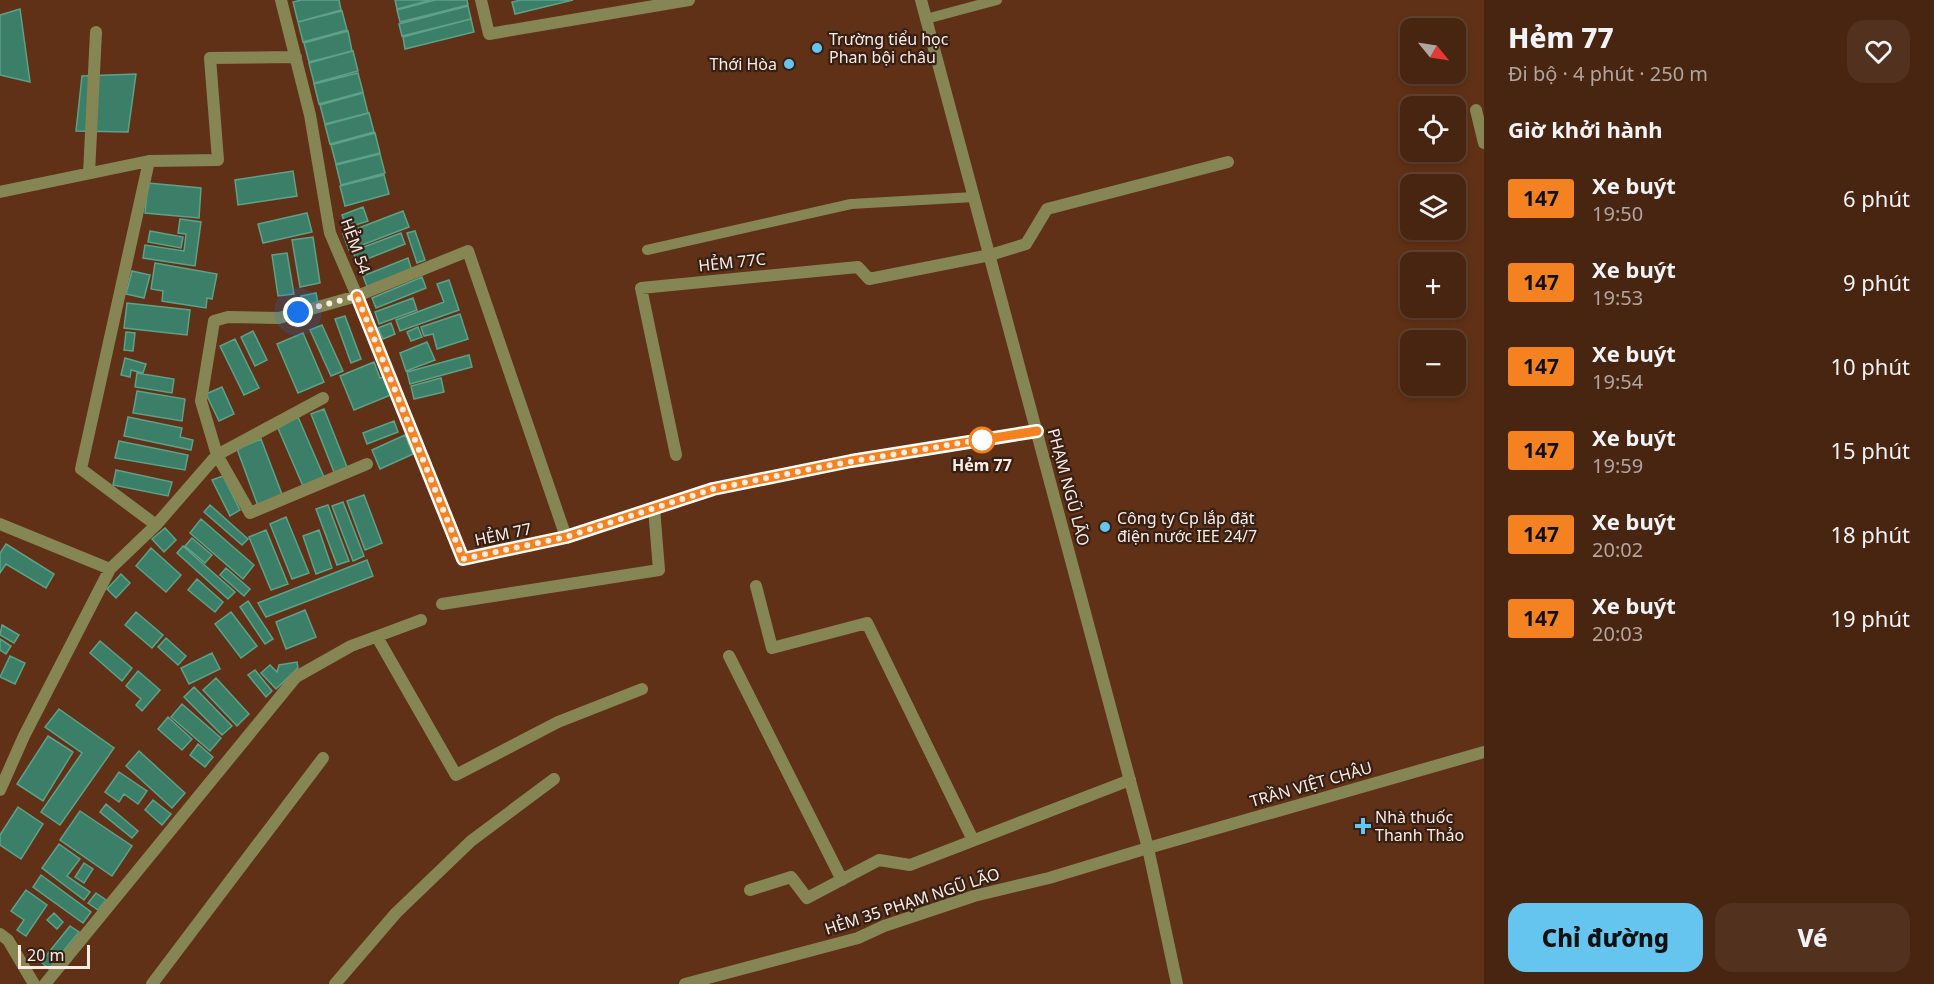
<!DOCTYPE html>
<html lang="vi">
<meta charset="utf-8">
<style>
:root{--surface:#482510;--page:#52311e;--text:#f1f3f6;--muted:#b1a59f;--line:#604230;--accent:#65c5ee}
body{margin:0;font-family:"Noto Sans",sans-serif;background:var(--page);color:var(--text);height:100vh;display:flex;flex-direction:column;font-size:22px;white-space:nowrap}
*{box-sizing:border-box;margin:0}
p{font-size:20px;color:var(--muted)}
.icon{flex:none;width:33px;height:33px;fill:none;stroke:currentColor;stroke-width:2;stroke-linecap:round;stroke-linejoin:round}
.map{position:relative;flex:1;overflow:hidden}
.side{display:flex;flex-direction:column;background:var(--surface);width:450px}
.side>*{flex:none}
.badge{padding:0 12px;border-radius:4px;font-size:21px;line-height:39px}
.needle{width:39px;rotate:120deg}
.tools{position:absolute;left:1400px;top:18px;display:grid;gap:12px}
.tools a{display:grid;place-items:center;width:66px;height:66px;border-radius:12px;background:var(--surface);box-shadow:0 3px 9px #0003,0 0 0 2px var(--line);font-size:30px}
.scale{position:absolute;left:18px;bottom:15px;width:72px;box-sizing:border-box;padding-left:6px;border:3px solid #feece3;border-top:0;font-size:16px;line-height:21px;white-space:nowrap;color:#feece3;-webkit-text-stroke:4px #362015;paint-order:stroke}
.you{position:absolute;width:30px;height:30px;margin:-15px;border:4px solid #fff;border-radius:50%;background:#1a73e8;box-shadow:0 0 0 9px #1a73e833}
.map>.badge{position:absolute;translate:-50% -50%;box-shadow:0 0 0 3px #fff}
h2{padding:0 24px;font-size:22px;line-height:54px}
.round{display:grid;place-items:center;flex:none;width:63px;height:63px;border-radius:18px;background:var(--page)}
.overview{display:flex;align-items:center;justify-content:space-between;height:102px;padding:0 24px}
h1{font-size:28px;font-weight:800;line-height:45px}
.button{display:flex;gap:12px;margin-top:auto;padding:12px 24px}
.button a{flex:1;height:69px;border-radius:18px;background:var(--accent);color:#111;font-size:24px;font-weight:800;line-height:69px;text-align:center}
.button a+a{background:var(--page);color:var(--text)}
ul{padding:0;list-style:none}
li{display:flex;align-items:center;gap:18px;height:84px;padding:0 24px}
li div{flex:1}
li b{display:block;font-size:22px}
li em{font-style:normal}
li .badge{min-width:66px;font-weight:700;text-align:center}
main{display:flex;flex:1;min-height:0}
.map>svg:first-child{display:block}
.building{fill:#3b7f68;stroke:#5ea189;stroke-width:1.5}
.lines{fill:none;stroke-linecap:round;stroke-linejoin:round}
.service{stroke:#868655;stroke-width:10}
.minor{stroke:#868655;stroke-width:12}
.tertiary{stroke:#868655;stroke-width:12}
.line-casing{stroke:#fff;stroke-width:14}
.line{stroke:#f58220;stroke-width:9}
.walk{stroke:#feece3;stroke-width:6;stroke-dasharray:0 10.8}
.poi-dot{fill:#65c5ee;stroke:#362015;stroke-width:2}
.stop-dot{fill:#fff;stroke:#f58220;stroke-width:3}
.labels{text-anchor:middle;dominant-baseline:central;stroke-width:4.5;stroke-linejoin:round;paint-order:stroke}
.poi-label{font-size:16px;fill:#feece3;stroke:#362015;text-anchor:start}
.street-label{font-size:16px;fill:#feece3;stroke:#362015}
.stop-label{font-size:16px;font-weight:bold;fill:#feece3;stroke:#362015}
</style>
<main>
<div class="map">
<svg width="1484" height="984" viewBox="0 0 1484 984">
<rect width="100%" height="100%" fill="#603116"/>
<!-- building -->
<path class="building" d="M 301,0 L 339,0 L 341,10 L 298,22 L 293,2 Z
M 395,0 L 431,0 L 397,9 Z
M 435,0 L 467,0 L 468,5 L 400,22 L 397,10 Z
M 521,0 L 573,0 L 515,14 L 512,2 Z
M 468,6 L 471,19 L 402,36 L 399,24 Z
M 20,9 L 30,82 L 0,75 L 0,15 Z
M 342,11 L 347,30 L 303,42 L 298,22 Z
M 471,19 L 474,32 L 405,49 L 403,37 Z
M 348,31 L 352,51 L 309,62 L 304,43 Z
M 353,51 L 358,71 L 314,83 L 309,63 Z
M 358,73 L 363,92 L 319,104 L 314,84 Z
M 136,74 L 128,132 L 76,131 L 82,76 Z
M 363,93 L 368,113 L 325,124 L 320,105 Z
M 369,113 L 374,132 L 330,144 L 325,125 Z
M 375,133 L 380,153 L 336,164 L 331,145 Z
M 380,154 L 385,173 L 341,185 L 336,165 Z
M 293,171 L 297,196 L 238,205 L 235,180 Z
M 384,175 L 389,194 L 345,206 L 340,186 Z
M 148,183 L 201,188 L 199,218 L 145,213 Z
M 363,207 L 368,221 L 346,228 L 342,215 Z
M 403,211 L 409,227 L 349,250 L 343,234 Z
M 307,213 L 312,232 L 263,243 L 258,224 Z
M 180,219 L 201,222 L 195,266 L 143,258 L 145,245 L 184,251 L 186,234 L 178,233 Z
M 150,231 L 183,237 L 181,248 L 148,242 Z
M 415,231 L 425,260 L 417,263 L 407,233 Z
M 401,233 L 405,244 L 357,263 L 353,251 Z
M 313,237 L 320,283 L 300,287 L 292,240 Z
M 287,253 L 294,294 L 278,296 L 272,255 Z
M 408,258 L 412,271 L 368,289 L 363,276 Z
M 155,263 L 217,274 L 212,299 L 207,298 L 206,308 L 162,301 L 163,291 L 151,289 Z
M 132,271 L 150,275 L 144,298 L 126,294 Z
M 422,277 L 426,288 L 376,308 L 372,298 Z
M 449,280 L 459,310 L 400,331 L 396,320 L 444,302 L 437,284 Z
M 316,293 L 318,303 L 303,306 L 301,296 Z
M 413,298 L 417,310 L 379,324 L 375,312 Z
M 127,303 L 190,310 L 187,335 L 124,328 Z
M 460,314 L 468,339 L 437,349 L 433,334 L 424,336 L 421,327 Z
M 345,316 L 361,359 L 351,363 L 335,319 Z
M 391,323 L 395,334 L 383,339 L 378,328 Z
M 322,325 L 343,371 L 331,376 L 310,330 Z
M 418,327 L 422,337 L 411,341 L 407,332 Z
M 253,331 L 267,360 L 255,366 L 241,337 Z
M 126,332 L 135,333 L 133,351 L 124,350 Z
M 303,333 L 324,382 L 298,393 L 277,344 Z
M 235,339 L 259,388 L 244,395 L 220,346 Z
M 427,342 L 435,360 L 406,371 L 400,353 Z
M 469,355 L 472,367 L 410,384 L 407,372 Z
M 125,358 L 146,364 L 143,373 L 131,370 L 130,377 L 121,375 Z
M 374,362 L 380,378 L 386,376 L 393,394 L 354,410 L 340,376 Z
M 137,373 L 174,379 L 172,393 L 135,387 Z
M 441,378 L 444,392 L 414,399 L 411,386 Z
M 222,387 L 234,414 L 219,421 L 206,394 Z
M 137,391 L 185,399 L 182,421 L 133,413 Z
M 324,409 L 349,472 L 336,477 L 311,414 Z
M 128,417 L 182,428 L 180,437 L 193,440 L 191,450 L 124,436 Z
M 298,417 L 327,484 L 306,493 L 277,426 Z
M 394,421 L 398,432 L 367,444 L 363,433 Z
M 405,435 L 413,454 L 380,469 L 372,450 Z
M 261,439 L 283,497 L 258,506 L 237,449 Z
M 119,441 L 188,455 L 185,470 L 115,458 Z
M 116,470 L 172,482 L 168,496 L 113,485 Z
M 223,476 L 240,510 L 230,516 L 212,480 Z
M 364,495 L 382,543 L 365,550 L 347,501 Z
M 343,502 L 364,556 L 353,561 L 332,506 Z
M 210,505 L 248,539 L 242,545 L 204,512 Z
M 328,505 L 349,561 L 337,565 L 316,509 Z
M 286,517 L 309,573 L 292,579 L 270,524 Z
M 201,519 L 254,565 L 243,579 L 190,533 Z
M 165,528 L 176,540 L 164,552 L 152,539 Z
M 266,530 L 288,584 L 271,590 L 249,537 Z
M 319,530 L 332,568 L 316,574 L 303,536 Z
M 192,538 L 212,555 L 205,563 L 185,546 Z
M 6,544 L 54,574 L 46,588 L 6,564 L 0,573 L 0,553 Z
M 183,546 L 235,592 L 228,599 L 177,553 Z
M 151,548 L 181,575 L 166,592 L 136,566 Z
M 367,560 L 373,576 L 266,617 L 258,603 Z
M 226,568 L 250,589 L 244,596 L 220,575 Z
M 121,574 L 130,583 L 116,598 L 107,589 Z
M 197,579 L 223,602 L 215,612 L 188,590 Z
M 248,601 L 273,639 L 265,644 L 240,607 Z
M 305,610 L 316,637 L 286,649 L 276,622 Z
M 136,612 L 163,635 L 152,648 L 125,625 Z
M 231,612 L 257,646 L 241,658 L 215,624 Z
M 2,625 L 19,635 L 14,643 L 0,635 Z
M 166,638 L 186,656 L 178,665 L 158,647 Z
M 0,639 L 11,646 L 6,654 L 0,650 Z
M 100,641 L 132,668 L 122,681 L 90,653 Z
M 212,653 L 220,669 L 189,684 L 181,668 Z
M 10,656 L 25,663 L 15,684 L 0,677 Z
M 297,662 L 298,668 L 276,689 L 261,673 L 270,665 L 277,672 L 279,665 Z
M 255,670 L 272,691 L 266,697 L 248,675 Z
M 138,671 L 160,690 L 142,711 L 136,705 L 141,699 L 126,686 Z
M 216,678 L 249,714 L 237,726 L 203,690 Z
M 194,687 L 232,726 L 222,735 L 184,697 Z
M 182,704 L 221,738 L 210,751 L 171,717 Z
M 59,709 L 114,748 L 60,825 L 41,812 L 82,753 L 45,727 Z
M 168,717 L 192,739 L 182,750 L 158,729 Z
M 48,736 L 73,752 L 43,801 L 17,784 Z
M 198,744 L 213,757 L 205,767 L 190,755 Z
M 139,751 L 185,793 L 172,808 L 126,766 Z
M 119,772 L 147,791 L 138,804 L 124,794 L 119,802 L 105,792 Z
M 153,800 L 171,814 L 162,825 L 145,810 Z
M 106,804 L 138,831 L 132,838 L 100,812 Z
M 18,807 L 43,824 L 21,859 L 0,845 L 0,835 Z
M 80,811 L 132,846 L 112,876 L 60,840 Z
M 59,844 L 80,859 L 67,876 L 90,892 L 84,900 L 42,868 Z
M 84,863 L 93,869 L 84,883 L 75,877 Z
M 41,875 L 91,912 L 83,923 L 33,887 Z
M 26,890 L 47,905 L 26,936 L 17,930 L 24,920 L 11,911 Z
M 96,893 L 106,900 L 98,910 L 88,903 Z
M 54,913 L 63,922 L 57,929 L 47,920 Z
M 70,926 L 79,932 L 49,969 L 41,962 Z"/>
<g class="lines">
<!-- service -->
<path class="service" d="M 926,19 L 997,0
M 647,250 L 851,204 L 974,197
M 357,296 L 463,559"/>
<!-- minor -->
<path class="minor" d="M 281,0 L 310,115 L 330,233 L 357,296 L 279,318 L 228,317 L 214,321 L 201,401 L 217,455 L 250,513 L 367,464
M 481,0 L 489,34 L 689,0
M 1476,110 L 1484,143
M 149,161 L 81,469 L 156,525
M 89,173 L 96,32
M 0,192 L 149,161 L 218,160 L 210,58 L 296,57
M 357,296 L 468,251 L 566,537
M 676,455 L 641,288 L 858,267 L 869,279 L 990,255 L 1026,244 L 1047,209 L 1228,162
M 0,524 L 110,569
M 463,559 L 566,537 L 713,489 L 851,461 L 1037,431
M 756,586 L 772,648 L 867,623 L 973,840
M 442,604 L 659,570 L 654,508
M 377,637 L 456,775 L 558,722 L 642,689
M 729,656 L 842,880
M 0,790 L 24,736 L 110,569 L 156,525 L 217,455 L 323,398
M 750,890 L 791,877 L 807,898 L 879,860 L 910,865 L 1130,780
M 0,934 L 8,940 L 34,984
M 45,984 L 296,677 L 351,646 L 421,620
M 152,984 L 323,758
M 335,984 L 396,913 L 471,841 L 554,779
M 685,984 L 858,938 L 884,926 L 974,896 L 1049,878 L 1148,848"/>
<!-- tertiary -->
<path class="tertiary" d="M 921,0 L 1148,848 L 1177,984
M 1148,848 L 1484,752"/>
</g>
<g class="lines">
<!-- line casing -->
<g class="line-casing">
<path id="line" d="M 357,296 L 463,559 L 566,537 L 713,489 L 851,461 L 1037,431"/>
</g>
<!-- line -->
<use href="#line" class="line"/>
<!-- walk -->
<path class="walk" d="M 298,312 L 357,296 L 463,559 L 566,537 L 713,489 L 831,465 L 990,438 L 982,440"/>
</g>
<!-- markers -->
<g class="poi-dot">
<circle cx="817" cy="48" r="6"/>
<circle cx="789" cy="64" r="6"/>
<circle cx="1105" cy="527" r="6"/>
<path d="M1360 817h6v6h6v6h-6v6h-6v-6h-6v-6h6z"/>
</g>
<circle class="stop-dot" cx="982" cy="440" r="12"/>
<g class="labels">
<!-- poi labels -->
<g class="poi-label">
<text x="829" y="39">Trường tiểu học<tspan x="829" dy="18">Phan bội châu</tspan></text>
<text x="777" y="64" text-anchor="end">Thới Hòa</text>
<text x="1117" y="518">Công ty Cp lắp đặt<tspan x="1117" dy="18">điện nước IEE 24/7</tspan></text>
<text x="1375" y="817">Nhà thuốc<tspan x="1375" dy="18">Thanh Thảo</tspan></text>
</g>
<!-- street labels -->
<g class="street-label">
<text transform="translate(356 246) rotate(70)">HẺM 54</text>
<text transform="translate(732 262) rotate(-6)">HẺM 77C</text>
<text transform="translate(1069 487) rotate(75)">PHẠM NGŨ LÃO</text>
<text transform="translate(503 534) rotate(-12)">HẺM 77</text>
<text transform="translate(1311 784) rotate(-16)">TRẦN VIỆT CHÂU</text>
<text transform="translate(912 901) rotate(-18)">HẺM 35 PHẠM NGŨ LÃO</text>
</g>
<!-- stop labels -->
<g class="stop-label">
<text x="982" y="465">Hẻm 77</text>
</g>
</g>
</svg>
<div class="tools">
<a><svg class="needle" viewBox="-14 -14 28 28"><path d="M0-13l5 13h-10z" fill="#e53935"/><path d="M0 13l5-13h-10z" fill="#b1a59f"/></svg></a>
<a><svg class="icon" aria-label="locate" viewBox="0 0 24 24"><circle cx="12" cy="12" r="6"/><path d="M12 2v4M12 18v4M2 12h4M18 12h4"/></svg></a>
<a><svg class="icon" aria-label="layers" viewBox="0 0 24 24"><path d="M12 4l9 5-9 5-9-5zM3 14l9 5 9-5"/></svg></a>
<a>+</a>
<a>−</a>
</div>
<div class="scale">20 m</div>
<div class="you" style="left:298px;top:312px"></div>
</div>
<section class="side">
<div class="overview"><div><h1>Hẻm 77</h1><p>Đi bộ · 4 phút · 250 m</p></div><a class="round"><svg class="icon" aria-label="heart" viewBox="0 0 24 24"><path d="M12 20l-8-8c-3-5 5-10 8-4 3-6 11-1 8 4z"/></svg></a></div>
<h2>Giờ khởi hành</h2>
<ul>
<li><span class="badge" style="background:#f58220;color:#111">147</span><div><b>Xe buýt</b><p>19:50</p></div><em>6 phút</em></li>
<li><span class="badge" style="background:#f58220;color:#111">147</span><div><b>Xe buýt</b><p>19:53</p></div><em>9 phút</em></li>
<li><span class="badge" style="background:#f58220;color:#111">147</span><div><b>Xe buýt</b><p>19:54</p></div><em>10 phút</em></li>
<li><span class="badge" style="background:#f58220;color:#111">147</span><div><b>Xe buýt</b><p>19:59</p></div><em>15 phút</em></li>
<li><span class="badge" style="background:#f58220;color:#111">147</span><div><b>Xe buýt</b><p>20:02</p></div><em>18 phút</em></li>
<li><span class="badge" style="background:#f58220;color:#111">147</span><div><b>Xe buýt</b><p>20:03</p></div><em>19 phút</em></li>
</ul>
<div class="button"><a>Chỉ đường</a><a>Vé</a></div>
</section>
</main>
